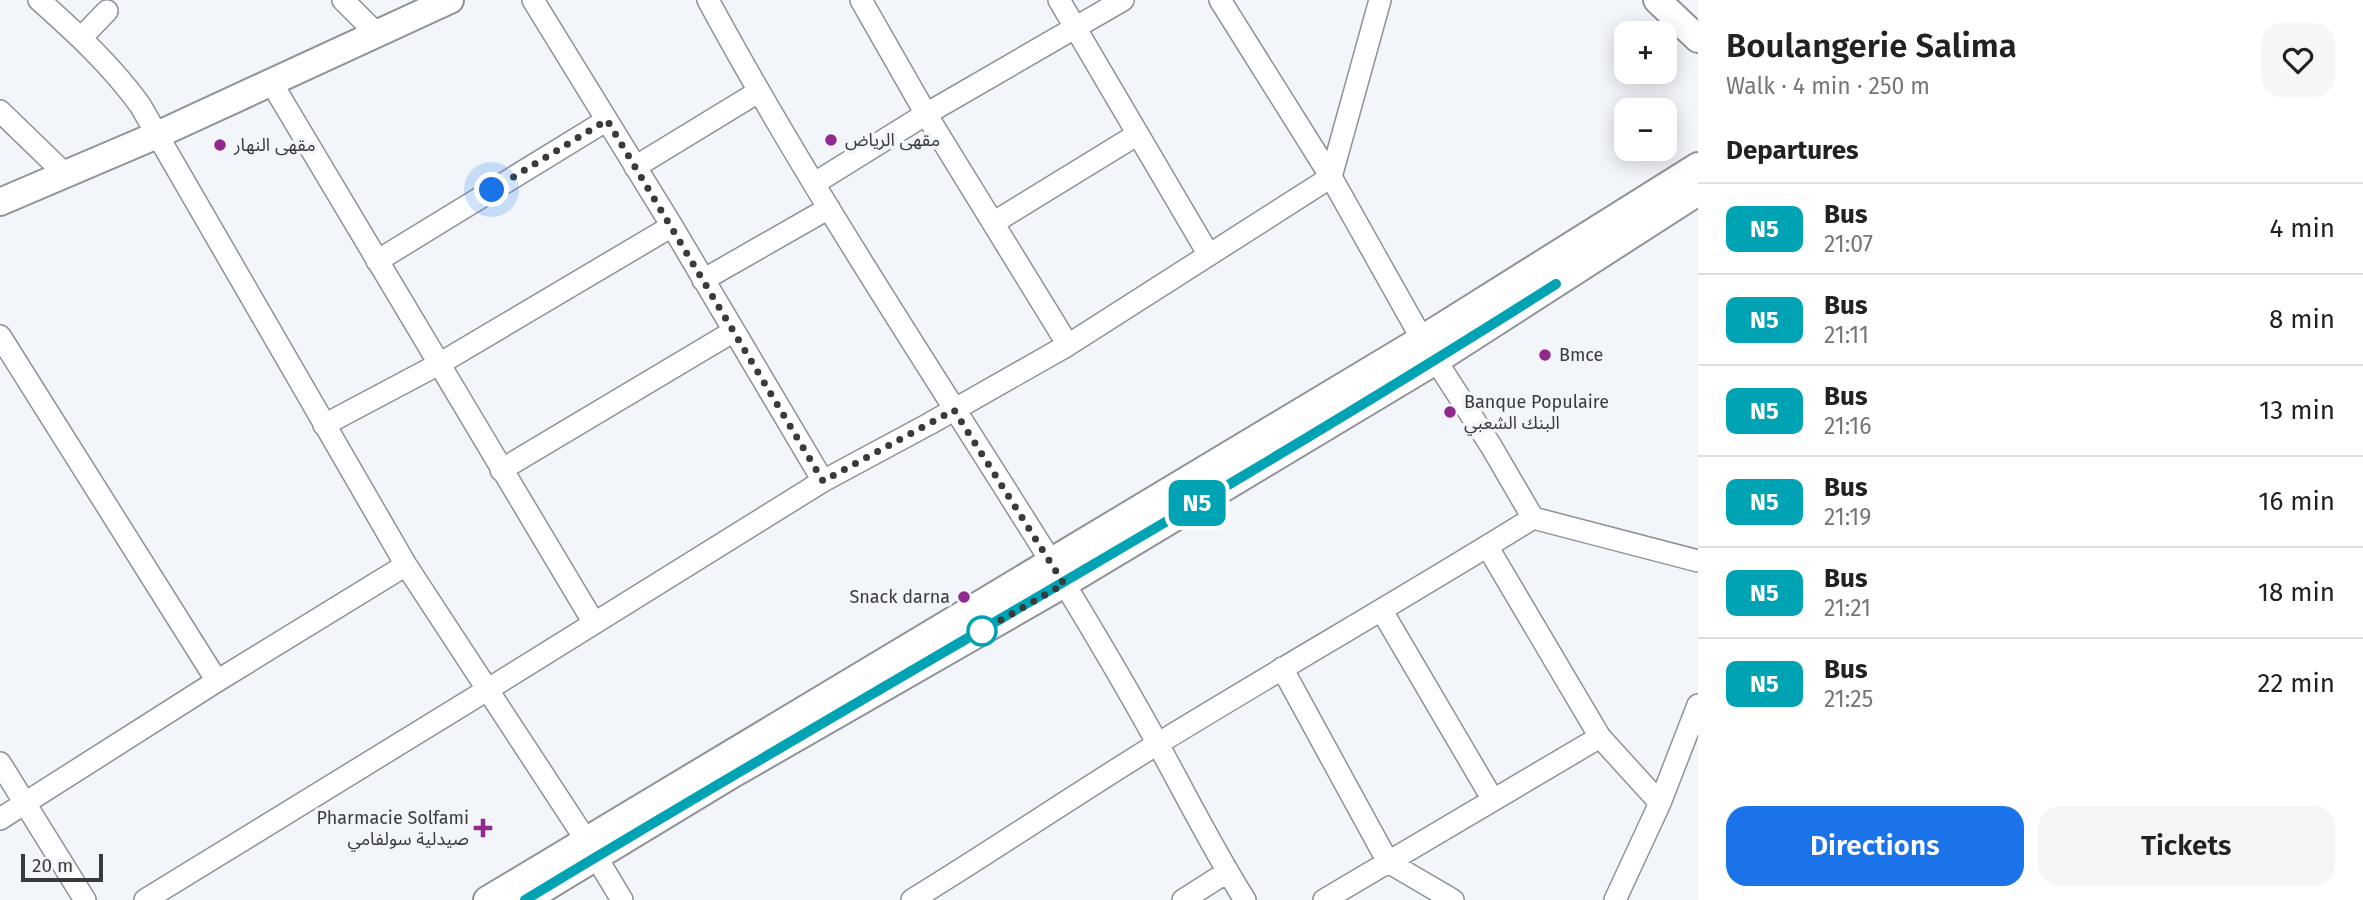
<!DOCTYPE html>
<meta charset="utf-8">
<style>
:root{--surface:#fff;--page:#f6f6f6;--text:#222;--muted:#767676;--line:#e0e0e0;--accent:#1a73e8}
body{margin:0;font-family:"Fira Sans","Noto Sans Arabic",sans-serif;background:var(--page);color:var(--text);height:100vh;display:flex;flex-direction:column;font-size:26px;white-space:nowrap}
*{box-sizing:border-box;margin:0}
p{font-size:23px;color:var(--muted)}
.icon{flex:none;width:38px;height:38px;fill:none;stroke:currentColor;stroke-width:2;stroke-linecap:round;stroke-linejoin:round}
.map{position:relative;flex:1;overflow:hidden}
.sheet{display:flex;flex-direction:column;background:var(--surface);width:665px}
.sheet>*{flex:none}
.badge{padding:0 14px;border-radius:10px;font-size:24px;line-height:46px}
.controls{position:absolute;left:1614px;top:21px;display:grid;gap:14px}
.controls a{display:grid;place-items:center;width:63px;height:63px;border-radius:14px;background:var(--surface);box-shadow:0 4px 18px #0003;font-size:35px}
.scale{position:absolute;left:21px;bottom:18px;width:82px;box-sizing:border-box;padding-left:7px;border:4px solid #393a3c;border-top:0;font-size:19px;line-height:24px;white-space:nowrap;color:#393a3c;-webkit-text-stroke:5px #f2f5fa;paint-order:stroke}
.you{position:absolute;width:35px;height:35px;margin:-18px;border:5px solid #fff;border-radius:50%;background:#1a73e8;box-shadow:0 0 0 10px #1a73e833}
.map>.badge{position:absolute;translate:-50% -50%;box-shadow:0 0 0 4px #fff}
h2{padding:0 28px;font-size:26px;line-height:63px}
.round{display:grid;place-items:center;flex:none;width:74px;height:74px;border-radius:21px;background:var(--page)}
.head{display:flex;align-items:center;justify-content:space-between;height:119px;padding:0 28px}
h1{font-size:33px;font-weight:600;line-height:52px}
.button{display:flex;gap:14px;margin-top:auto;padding:14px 28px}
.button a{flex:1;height:80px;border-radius:21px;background:var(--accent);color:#fff;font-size:28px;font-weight:600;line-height:80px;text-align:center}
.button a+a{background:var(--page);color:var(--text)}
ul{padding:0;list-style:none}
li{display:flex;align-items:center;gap:21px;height:91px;padding:0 28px;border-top:2px solid var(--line)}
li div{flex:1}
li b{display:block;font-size:26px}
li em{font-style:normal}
li .badge{min-width:77px;font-weight:700;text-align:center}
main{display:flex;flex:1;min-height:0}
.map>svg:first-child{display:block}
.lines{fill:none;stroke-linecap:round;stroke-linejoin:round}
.minor-casing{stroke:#8f9296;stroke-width:24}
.tertiary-casing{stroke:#8f9296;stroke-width:30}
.minor{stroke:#fff;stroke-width:21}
.tertiary{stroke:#fff;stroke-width:26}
.line-casing{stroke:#fff;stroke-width:16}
.line{stroke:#00a3b4;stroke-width:10}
.walk{stroke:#393a3c;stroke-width:7;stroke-dasharray:0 12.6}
.poi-dot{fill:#93298c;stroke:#f2f5fa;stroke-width:2.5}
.stop-dot{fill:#fff;stroke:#00a3b4;stroke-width:3.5}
.labels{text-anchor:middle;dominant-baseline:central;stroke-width:7;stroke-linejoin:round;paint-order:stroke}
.poi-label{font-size:18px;fill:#393a3c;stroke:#f2f5fa;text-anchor:start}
</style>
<main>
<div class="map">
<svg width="1698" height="900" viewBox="0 0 1698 900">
<rect width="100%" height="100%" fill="#f2f5fa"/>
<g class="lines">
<!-- minor casing -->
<g class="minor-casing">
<path id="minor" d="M 39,0 C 75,32 111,65 140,105 L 406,565 L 586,840 L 622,900
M 343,0 L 378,35
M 708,0 C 812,192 934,374 1050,560 C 1088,622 1125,684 1160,748 C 1188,799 1214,851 1245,900
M 1059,0 L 1209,255
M 1220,0 L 1331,177 L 1422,339 L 1491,446 L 1533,518 L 1698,561
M 81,38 L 107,11
M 271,82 L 594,623
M 0,111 L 65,174
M 635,167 L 758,92
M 815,183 L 926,114 L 861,0
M 993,223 L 1138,134
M 672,226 L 823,481
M 377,261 L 607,120
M 703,280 L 829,208
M 0,336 L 217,681
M 1068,345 L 926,114 L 1123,0
M 324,425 L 439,364 L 672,226 L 533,0
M 501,470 L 734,331
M 1487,546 L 1600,737
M 1382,611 L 1493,800
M 1282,668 L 1388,862 L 1453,900
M 0,763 L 85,900
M 0,819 L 217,681 L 406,565
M 145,900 L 487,690 L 823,481 L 929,424 L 1068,345 L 1331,177 L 1380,0
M 912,900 C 995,849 1076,794 1159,743 C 1283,667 1409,595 1533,518
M 1183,900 L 1227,872
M 1324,900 L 1600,737 L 1660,803
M 1615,900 L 1660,803 L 1698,705"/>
</g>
<!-- tertiary casing -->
<g class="tertiary-casing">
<path id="tertiary" d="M 1657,0 L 1698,39
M 0,202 L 157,135 L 450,0
M 487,900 L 1422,339 L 1698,166
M 525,900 L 733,774 L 1064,584 L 1437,360 L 1698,192"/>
</g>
<!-- minor -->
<use href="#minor" class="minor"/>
<!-- tertiary -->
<use href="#tertiary" class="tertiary"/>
</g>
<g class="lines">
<!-- line casing -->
<g class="line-casing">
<path id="line" d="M 525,900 C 867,692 1218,499 1556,284"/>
</g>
<!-- line -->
<use href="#line" class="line"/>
<!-- walk -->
<path class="walk" d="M 492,190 L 607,120 L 823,481 L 954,410 L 1064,584 L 982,631"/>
</g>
<!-- markers -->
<g class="poi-dot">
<circle cx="831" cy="140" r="7"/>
<circle cx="220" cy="145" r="7"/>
<circle cx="1545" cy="355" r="7"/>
<circle cx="1450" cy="412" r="7"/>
<circle cx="964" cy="597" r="7"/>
<path d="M479.5 817.5h7v7h7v7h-7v7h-7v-7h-7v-7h7z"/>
</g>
<circle class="stop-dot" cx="982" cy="631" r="14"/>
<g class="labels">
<!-- poi labels -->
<g class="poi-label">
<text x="845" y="140">مقهى الرياض</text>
<text x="234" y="145">مقهى النهار</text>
<text x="1559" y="355">Bmce</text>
<text x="1464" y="402">Banque Populaire<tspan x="1464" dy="21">البنك الشعبي</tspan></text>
<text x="950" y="597" text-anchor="end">Snack darna</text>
<text x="469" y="818" text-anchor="end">Pharmacie Solfami<tspan x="469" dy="21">صيدلية سولفامي</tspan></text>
</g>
</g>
</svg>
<div class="controls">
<a>+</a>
<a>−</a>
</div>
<div class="scale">20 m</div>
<div class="you" style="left:492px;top:190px"></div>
<b class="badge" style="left:1197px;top:503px;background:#00a3b4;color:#fff">N5</b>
</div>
<section class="sheet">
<div class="head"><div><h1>Boulangerie Salima</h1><p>Walk · 4 min · 250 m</p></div><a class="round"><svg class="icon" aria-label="heart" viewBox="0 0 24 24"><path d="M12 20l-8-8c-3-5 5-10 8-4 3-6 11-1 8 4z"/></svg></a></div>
<h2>Departures</h2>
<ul>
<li><span class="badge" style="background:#00a3b4;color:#fff">N5</span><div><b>Bus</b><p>21:07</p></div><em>4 min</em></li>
<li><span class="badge" style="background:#00a3b4;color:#fff">N5</span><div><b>Bus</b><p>21:11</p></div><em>8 min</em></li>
<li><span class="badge" style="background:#00a3b4;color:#fff">N5</span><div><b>Bus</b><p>21:16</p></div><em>13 min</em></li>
<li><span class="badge" style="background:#00a3b4;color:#fff">N5</span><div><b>Bus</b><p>21:19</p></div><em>16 min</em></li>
<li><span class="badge" style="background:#00a3b4;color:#fff">N5</span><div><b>Bus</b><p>21:21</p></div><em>18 min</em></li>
<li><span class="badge" style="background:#00a3b4;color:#fff">N5</span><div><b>Bus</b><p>21:25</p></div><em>22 min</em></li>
</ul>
<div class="button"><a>Directions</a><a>Tickets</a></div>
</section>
</main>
